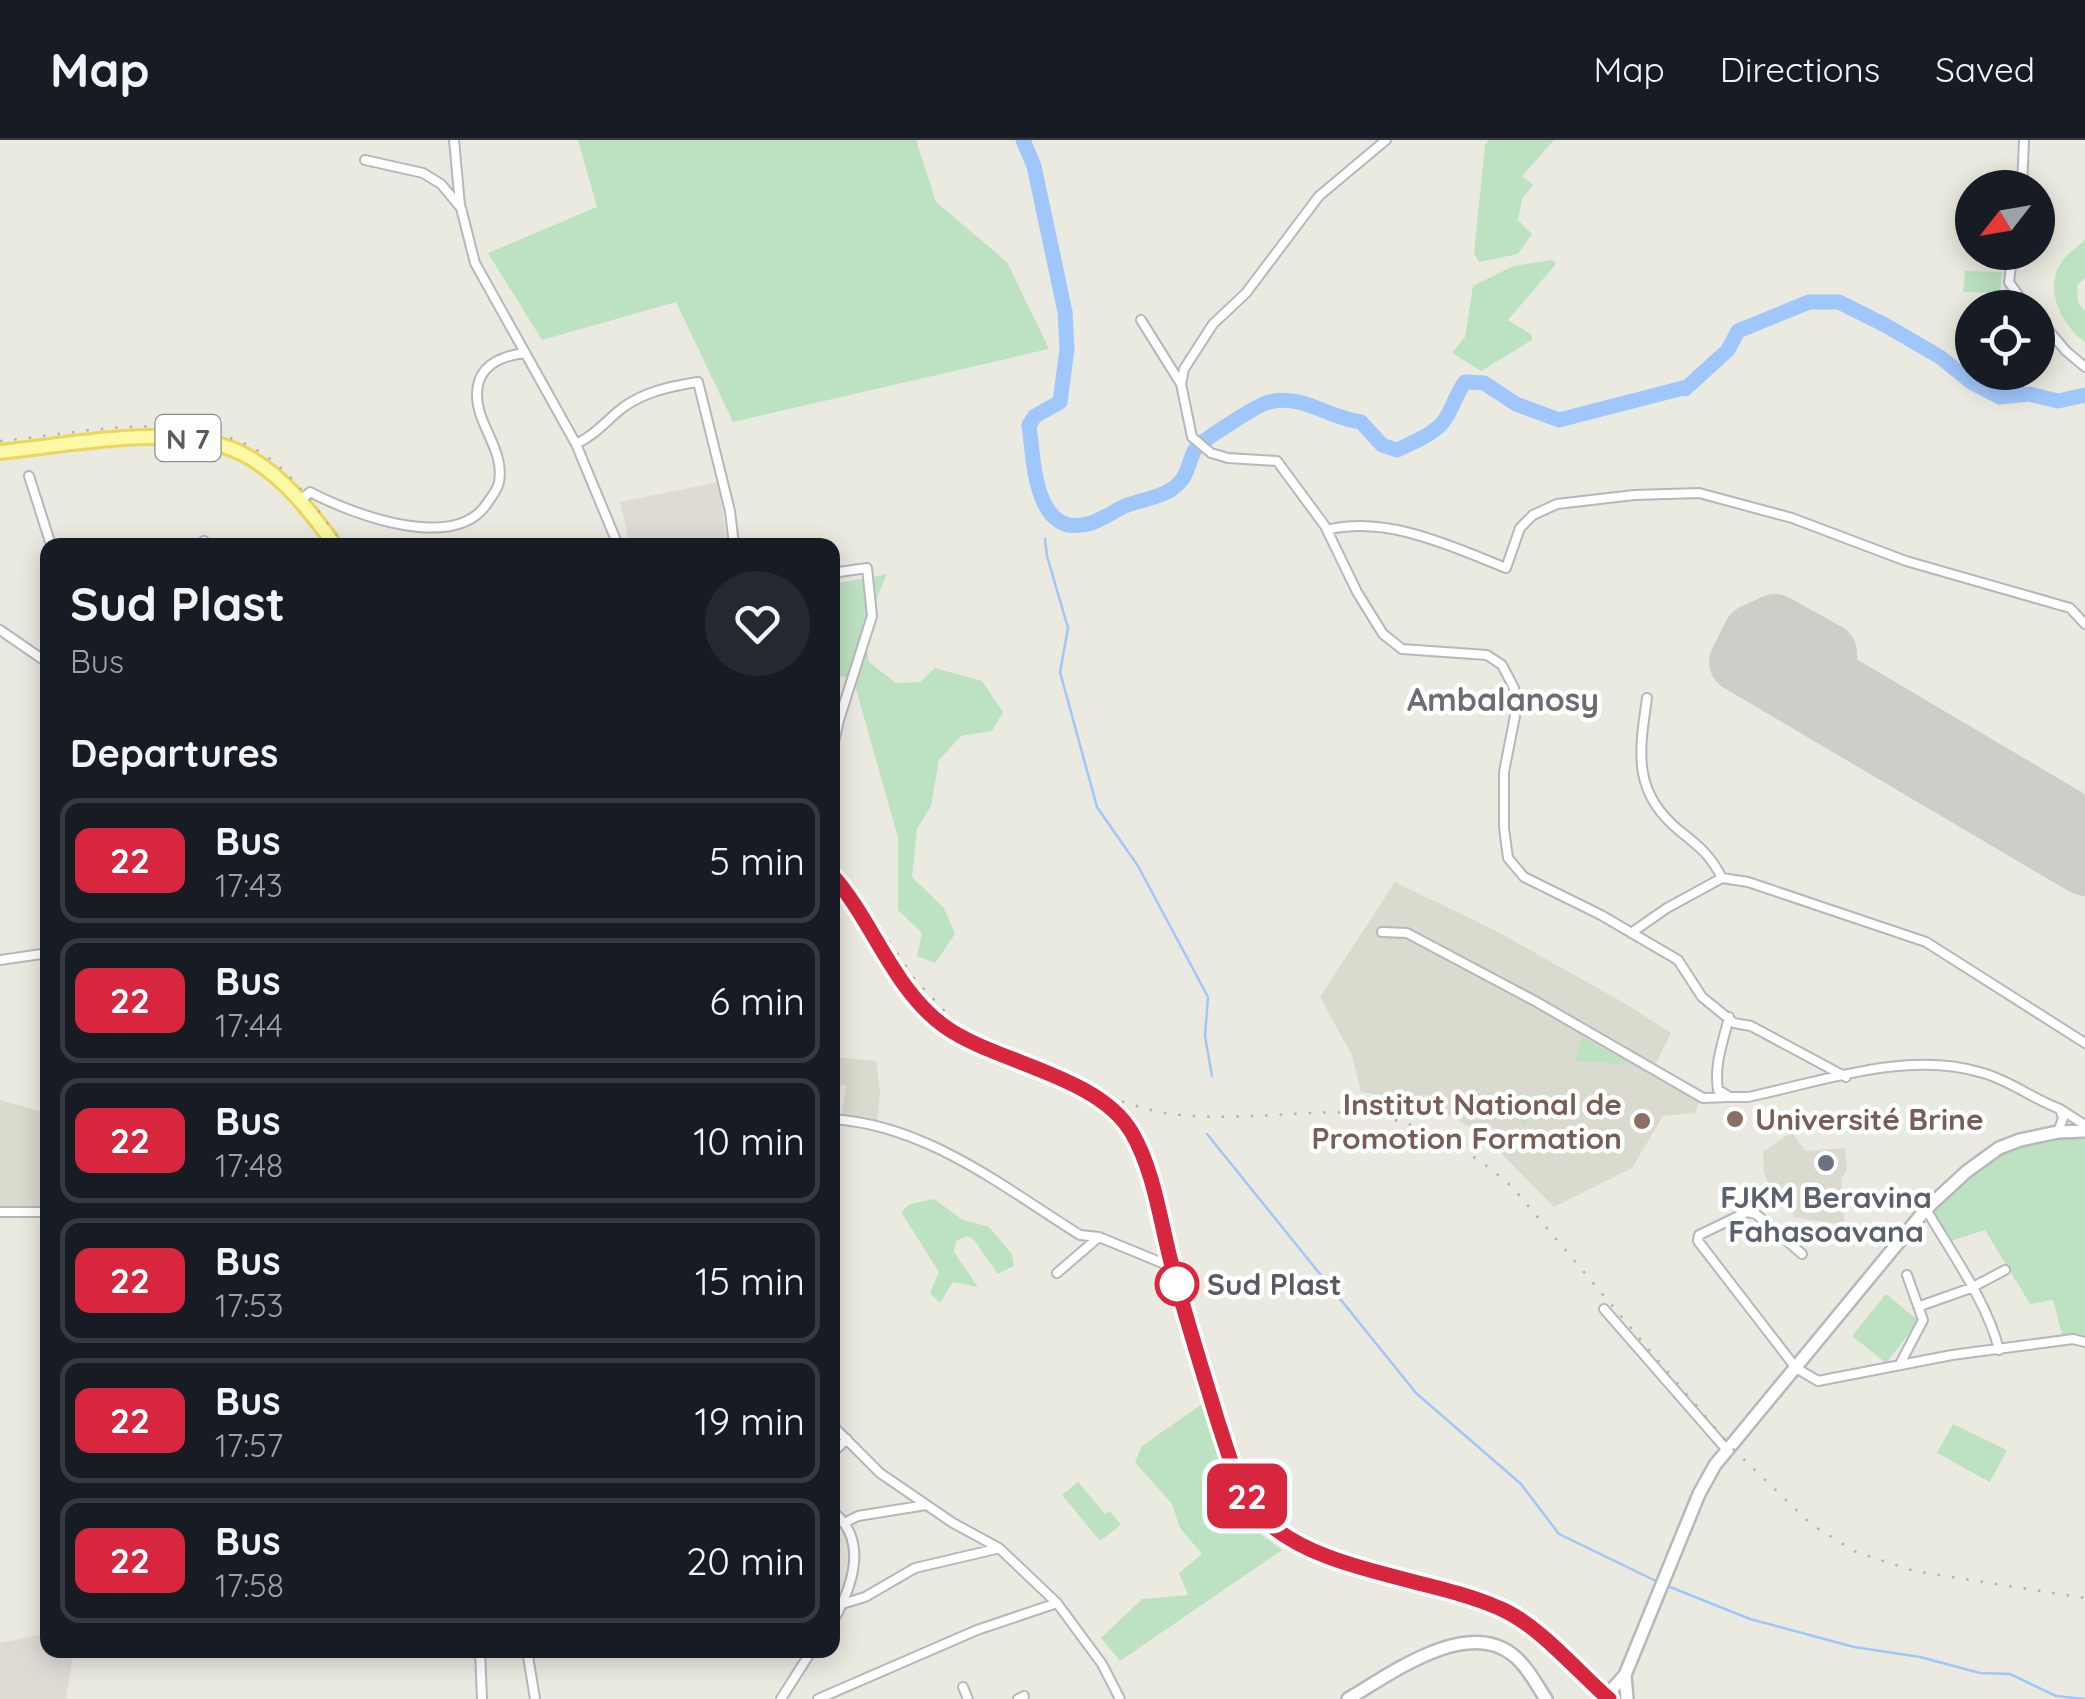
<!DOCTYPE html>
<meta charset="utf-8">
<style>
:root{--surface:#171b24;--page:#242831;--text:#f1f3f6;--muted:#9ea1a6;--line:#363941}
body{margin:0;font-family:Quicksand,sans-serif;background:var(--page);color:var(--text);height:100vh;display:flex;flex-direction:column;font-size:38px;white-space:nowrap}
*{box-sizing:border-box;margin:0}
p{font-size:32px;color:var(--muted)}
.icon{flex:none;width:55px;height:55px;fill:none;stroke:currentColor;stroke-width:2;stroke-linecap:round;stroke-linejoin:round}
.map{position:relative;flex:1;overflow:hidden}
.panel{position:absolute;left:40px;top:398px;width:800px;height:1120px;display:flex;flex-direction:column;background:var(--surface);border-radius:20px;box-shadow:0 5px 25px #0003}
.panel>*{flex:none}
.badge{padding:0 20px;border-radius:15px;font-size:35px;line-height:65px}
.needle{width:65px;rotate:239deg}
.controls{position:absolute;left:1955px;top:30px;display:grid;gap:20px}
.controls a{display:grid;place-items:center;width:100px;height:100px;border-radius:50%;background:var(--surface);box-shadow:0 5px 25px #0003;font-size:50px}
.map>.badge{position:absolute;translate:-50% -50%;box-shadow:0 0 0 5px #fff}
h2{padding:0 30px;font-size:38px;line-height:90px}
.round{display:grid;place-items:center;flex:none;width:105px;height:105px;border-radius:52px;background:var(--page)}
.headline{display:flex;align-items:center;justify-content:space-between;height:170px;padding:0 30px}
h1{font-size:48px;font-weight:800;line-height:75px}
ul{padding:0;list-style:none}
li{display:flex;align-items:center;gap:30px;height:125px;margin:0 20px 15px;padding:0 10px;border:5px solid var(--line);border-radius:20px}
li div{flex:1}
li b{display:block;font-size:38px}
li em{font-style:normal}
li .badge{min-width:110px;font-weight:700;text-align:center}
header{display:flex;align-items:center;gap:60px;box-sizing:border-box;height:140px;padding:0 50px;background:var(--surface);border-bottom:2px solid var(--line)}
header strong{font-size:48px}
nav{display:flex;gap:55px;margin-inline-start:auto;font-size:35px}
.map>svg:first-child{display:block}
.industrial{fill:#dddbd4}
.education{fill:#dbdace}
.green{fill:#bde2c2}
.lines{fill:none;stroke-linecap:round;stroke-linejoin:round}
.stream{stroke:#a0c7fb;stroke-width:2.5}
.river{stroke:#a0c7fb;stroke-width:15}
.runway{stroke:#cecec9;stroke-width:60}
.street-casing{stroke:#b6b7bc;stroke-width:12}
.secondary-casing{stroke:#b6b8be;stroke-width:16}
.primary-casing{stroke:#ebd659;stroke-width:18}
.street{stroke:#fff;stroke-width:8}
.secondary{stroke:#fff;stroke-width:11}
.primary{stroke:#fbf9a5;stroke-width:12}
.rail{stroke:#b1b2b2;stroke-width:2.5;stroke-dasharray:2.5 12;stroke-linecap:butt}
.line-casing{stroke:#fff;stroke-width:22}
.line{stroke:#d7263d;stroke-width:15}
.education-dot{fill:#8d6e63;stroke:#fff;stroke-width:4}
.worship-dot{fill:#6b7280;stroke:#fff;stroke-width:4}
.stop-dot{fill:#fff;stroke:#d7263d;stroke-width:5}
.labels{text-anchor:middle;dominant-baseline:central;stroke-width:9;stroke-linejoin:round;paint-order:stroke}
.shield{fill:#fff;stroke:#8b8c90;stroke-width:2.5}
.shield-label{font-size:28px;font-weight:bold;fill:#595b60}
.education-label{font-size:30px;font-weight:bold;fill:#785e54;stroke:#fff;text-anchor:end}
.worship-label{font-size:30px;font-weight:bold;fill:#5b616d;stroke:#fff}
.stop-label{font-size:30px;font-weight:bold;fill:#595b60;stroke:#fff;text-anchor:start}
.neighbourhood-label{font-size:32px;font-weight:bold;fill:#6a6d72;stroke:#fff}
</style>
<header>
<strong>Map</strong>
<nav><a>Map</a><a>Directions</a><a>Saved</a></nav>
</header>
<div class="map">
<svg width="2085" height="1559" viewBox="0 0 2085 1559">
<rect width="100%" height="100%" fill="#ebeae0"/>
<!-- industrial -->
<path class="industrial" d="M 719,342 L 727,405 L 630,405 L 620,362 Z
M 47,1493 L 48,1510 L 74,1511 L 66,1559 L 0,1559 L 0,1503 Z"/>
<!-- education -->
<path class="education" d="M 1395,742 L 1498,792 L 1626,864 L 1671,893 L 1655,925 L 1703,951 L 1695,973 L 1663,976 L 1632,1028 L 1554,1067 L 1482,994 L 1452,977 L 1401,958 L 1361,952 L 1352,915 L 1320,857 Z
M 832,917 L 876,921 L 880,952 L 877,984 L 841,977 L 846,946 L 833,943 Z
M 0,960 L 47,973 L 47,1066 L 0,1066 Z
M 1792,992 L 1805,1011 L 1845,1008 L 1847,1030 L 1841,1039 L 1844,1082 L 1836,1084 L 1793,1077 L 1793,1065 L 1778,1053 L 1771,1051 L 1764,1033 L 1763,1012 Z"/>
<!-- green -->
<path class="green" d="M 578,0 L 916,0 L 936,62 L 1007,122 L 1049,209 L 733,282 L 676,162 L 542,200 L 488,113 L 597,67 Z
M 1489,0 L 1554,0 L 1522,36 L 1533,45 L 1522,59 L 1518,80 L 1532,94 L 1518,114 L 1479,122 L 1474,113 L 1485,5 Z
M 2085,100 L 2085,138 L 2077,145 L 2078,162 L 2085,171 L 2085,202 C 2063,186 2043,150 2061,123 C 2066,114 2078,107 2085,100 Z
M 1553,120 L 1556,124 L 1508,180 L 1531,194 L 1532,200 L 1481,231 L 1452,213 L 1465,197 L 1473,146 L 1513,126 Z
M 1965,131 L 2002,132 L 2000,153 L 1963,152 Z
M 887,434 L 864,489 L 869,522 L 896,543 L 920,542 L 935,528 L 982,541 L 1003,572 L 992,591 L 961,596 L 939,620 L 931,666 L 917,689 L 912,737 L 944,768 L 955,794 L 935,823 L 917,816 L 922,793 L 898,770 L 898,698 L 853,538 L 833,535 L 833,444 Z
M 1582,897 L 1628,922 L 1627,924 L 1574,921 Z
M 1504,951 L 1534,967 L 1525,984 L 1495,968 Z
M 2085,995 L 2085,1195 L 2062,1194 L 2053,1160 L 2030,1164 L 1985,1090 L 1951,1101 L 1934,1073 C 1982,1020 2011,996 2085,995 Z
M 934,1059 L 963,1080 L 989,1087 L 1012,1114 L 1014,1126 L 998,1134 L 974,1100 L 967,1096 L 956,1101 L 954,1112 L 978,1147 L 953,1142 L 940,1163 L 930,1153 L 939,1132 L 901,1072 L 910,1064 Z
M 1886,1154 L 1919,1181 L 1886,1223 L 1852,1196 Z
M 1205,1262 C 1214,1299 1224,1356 1250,1384 C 1259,1394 1272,1402 1282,1410 L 1120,1521 L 1101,1498 L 1142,1459 L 1188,1455 L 1179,1433 L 1202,1414 L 1180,1388 L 1172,1364 L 1135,1322 L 1142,1306 Z
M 1953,1284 L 2007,1310 L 1990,1342 L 1937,1313 Z
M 1078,1342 L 1105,1374 L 1110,1371 L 1121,1385 L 1100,1401 L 1062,1355 Z"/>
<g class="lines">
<!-- stream -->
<path class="stream" d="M 1045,399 L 1047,416 L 1068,488 L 1060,532 L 1097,667 L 1138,726 L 1208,857 L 1205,896 L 1212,936
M 1207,994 L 1416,1253 L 1521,1344 L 1559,1394 L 1658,1442
M 1665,1445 L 1750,1479 L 1854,1507 L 1920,1517 L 1980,1533 L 2010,1534 L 2056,1556 L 2085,1559"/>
<!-- river -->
<path class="river" d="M 1023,0 L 1034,26 L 1065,172 L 1067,209 L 1060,262 L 1035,276 L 1029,285 C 1034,321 1034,401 1091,383 C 1103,379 1114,371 1125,366 C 1144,358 1166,358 1180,342 C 1189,333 1189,318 1196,308 C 1201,301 1258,265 1266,263 C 1300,252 1328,278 1361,282 L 1382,305 L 1397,310 C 1413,302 1436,294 1446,278 C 1453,267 1456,254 1465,242 L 1484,243 L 1516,264 L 1559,280 L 1687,247 L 1685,249 L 1728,210 L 1738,191 L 1809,162 L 1839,162 L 1885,185 L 1940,217 L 1971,242 L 2000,257 L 2029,254 L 2058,261 L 2085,255"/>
<!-- runway -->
<path class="runway" d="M 2085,689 L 1828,537 L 1827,513 L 1775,484 L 1753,494 L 1739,522 L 2085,726"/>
<!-- street casing -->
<g class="street-casing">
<path id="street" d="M 454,0 L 460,65
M 1386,0 L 1319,56 L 1246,153 L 1213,184 L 1184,229 L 1181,244 L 1192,297 L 1211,313 L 1228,318 L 1277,321 L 1325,386 L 1357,452 L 1383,494 L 1402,509 L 1487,515 L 1502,525 L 1514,548 L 1515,576 L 1504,632 L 1504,688 L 1508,718 L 1524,737 L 1601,775 L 1678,820 L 1702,857 L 1734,883 L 1751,886 L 1846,937
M 365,20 L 423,33 L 441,44 L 461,68 L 475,123 L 576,304 L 618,405
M 2022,48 L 2024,0
M 2013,112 L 2009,142 L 2027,168
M 2038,178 L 2066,211 L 2085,227
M 1141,180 L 1181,244
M 576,304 C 595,295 605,282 621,269 C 643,252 671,246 698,242 L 730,371 L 734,405
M 29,336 L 51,405
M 301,360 L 310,352 C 352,374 456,414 488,362 C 492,356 498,349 499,342 C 505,309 476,285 477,253 C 478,225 501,216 525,213
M 1327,390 C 1386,375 1451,406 1506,428 L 1520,388 L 1533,375 L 1557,364 L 1634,355 L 1699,353 L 1792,378 L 1906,421 L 2070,468 L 2085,484
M 198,405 L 204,401
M 832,433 L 867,428 L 872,476 L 839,580 L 832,611
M 0,490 L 48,523
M 1647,558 C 1639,613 1632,653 1681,692 C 1699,706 1711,716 1722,738
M 46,658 L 48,657
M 1382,792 L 1407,793 L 1535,861 L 1703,958 L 1730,957
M 1631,793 L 1667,768 L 1722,738 L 1748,742 L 1926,802 L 2085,903
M 0,820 L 48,813
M 1729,877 C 1723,903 1714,923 1718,950 L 1730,957 L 1748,957 C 1824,941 1907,910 1983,933 C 2011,941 2033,959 2060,969 L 2063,978 L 2058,992
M 2060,969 L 2085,985
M 832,979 C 927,985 1003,1047 1080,1095 L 1099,1097 L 1172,1127
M 1926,1069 C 1950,1111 1988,1163 1999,1210
M 0,1072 L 48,1072
M 1802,1114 L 1756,1074 L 1747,1072 L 1699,1095 L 1698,1101 L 1796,1228 L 1818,1241 L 1952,1215 L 2073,1199 L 2085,1202
M 1057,1133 L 1099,1097
M 1920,1166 L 1971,1148 L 2005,1130
M 1604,1169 L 1727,1310
M 1900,1224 L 1923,1180 L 1907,1135
M 832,1285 L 880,1333 L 953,1383 L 999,1408 L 1057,1463 L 1102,1524 L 1120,1559
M 832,1313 L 847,1299
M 832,1371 C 870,1400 852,1448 832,1483
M 846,1382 L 858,1376 L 926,1365
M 842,1464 L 865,1457 L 915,1428 L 996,1409
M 480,1510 L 482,1559
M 527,1510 L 535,1559
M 963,1547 L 968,1559
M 781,1559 L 812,1510
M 818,1559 L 977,1490 L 1057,1463
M 1018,1559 L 1024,1556"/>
</g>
<!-- secondary casing -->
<g class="secondary-casing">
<path id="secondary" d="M 1625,1535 L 1627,1559
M 1606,1556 L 1625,1535 L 1699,1354 L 1715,1325 L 1926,1069 L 1966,1032 L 1999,1008 L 2020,1000 L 2058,992 L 2085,991
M 1348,1559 C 1389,1535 1466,1477 1513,1515 C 1527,1526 1536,1544 1546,1559"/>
</g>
<!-- primary casing -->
<g class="primary-casing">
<path id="primary" d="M 0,312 C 71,305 179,281 243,314 C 282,334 309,370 335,405
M 832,735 C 873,781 894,841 940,882 C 953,894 972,900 987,907 C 1050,935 1107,947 1142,1011 L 1190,1188 L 1236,1336 L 1260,1375 L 1279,1392 L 1322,1415 L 1470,1456 L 1504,1469 L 1543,1499 L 1610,1559"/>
</g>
<!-- street -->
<use href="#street" class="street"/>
<!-- secondary -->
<use href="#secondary" class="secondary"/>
<!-- primary -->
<use href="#primary" class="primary"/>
<!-- rail -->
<path class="rail" d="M 0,301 C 83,293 197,265 269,318 C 299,341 321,375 344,405
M 832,717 L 914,838 L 953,880 L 972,894 C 1031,920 1092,956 1155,971 C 1187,978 1221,977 1253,976 C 1286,975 1320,971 1352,973 C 1413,976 1471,1009 1514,1049 L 1732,1308 L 1812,1385 L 1856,1412 L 1914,1431 L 2085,1458"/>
</g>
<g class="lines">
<!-- line casing -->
<g class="line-casing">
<path id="line" d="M 832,735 C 873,781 893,849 944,886 C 995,923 1099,935 1132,993 C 1154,1031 1160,1080 1171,1122 C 1185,1176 1202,1229 1218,1282 C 1229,1314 1237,1351 1262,1377 C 1315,1432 1429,1437 1499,1468 C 1538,1484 1577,1531 1609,1559"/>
</g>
<!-- line -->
<use href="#line" class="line"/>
</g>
<!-- markers -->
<g class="education-dot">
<circle cx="1735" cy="979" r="10"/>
<circle cx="1642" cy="981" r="10"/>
</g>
<circle class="worship-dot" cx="1826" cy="1023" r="10"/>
<circle class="stop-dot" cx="1177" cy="1144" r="20"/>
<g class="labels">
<!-- shield labels -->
<rect class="shield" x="155.5" y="275" width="65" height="46" rx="8"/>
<g class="shield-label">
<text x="188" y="298">N 7</text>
</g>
<!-- education labels -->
<g class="education-label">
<text x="1622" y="964">Institut National de<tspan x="1622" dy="34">Promotion Formation</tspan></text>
<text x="1755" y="979" text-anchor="start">Université Brine</text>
</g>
<!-- worship labels -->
<g class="worship-label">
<text x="1826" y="1057">FJKM Beravina<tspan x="1826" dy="34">Fahasoavana</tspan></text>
</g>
<!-- stop labels -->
<g class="stop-label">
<text x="1207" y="1144">Sud Plast</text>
</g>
<!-- neighbourhood labels -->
<g class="neighbourhood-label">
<text x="1503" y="559">Ambalanosy</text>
</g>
</g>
</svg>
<div class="controls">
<a><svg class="needle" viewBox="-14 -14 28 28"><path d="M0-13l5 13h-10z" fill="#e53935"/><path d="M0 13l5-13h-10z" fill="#9ea1a6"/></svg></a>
<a><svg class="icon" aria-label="locate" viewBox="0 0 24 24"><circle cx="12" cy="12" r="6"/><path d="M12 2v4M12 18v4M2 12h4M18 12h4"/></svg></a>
</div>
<b class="badge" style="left:1247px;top:1356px;background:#d7263d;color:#fff">22</b>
<section class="panel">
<div class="headline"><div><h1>Sud Plast</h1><p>Bus</p></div><a class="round"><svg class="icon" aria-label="heart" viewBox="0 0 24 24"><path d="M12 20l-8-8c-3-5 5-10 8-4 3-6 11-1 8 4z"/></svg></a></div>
<h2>Departures</h2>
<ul>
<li><span class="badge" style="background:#d7263d;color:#fff">22</span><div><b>Bus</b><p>17:43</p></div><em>5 min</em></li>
<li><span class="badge" style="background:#d7263d;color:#fff">22</span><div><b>Bus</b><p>17:44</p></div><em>6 min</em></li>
<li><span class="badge" style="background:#d7263d;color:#fff">22</span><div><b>Bus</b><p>17:48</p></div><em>10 min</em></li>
<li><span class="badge" style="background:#d7263d;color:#fff">22</span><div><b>Bus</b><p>17:53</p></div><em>15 min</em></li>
<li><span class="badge" style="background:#d7263d;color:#fff">22</span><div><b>Bus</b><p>17:57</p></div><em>19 min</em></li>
<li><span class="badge" style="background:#d7263d;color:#fff">22</span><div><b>Bus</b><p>17:58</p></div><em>20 min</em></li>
</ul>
</section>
</div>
